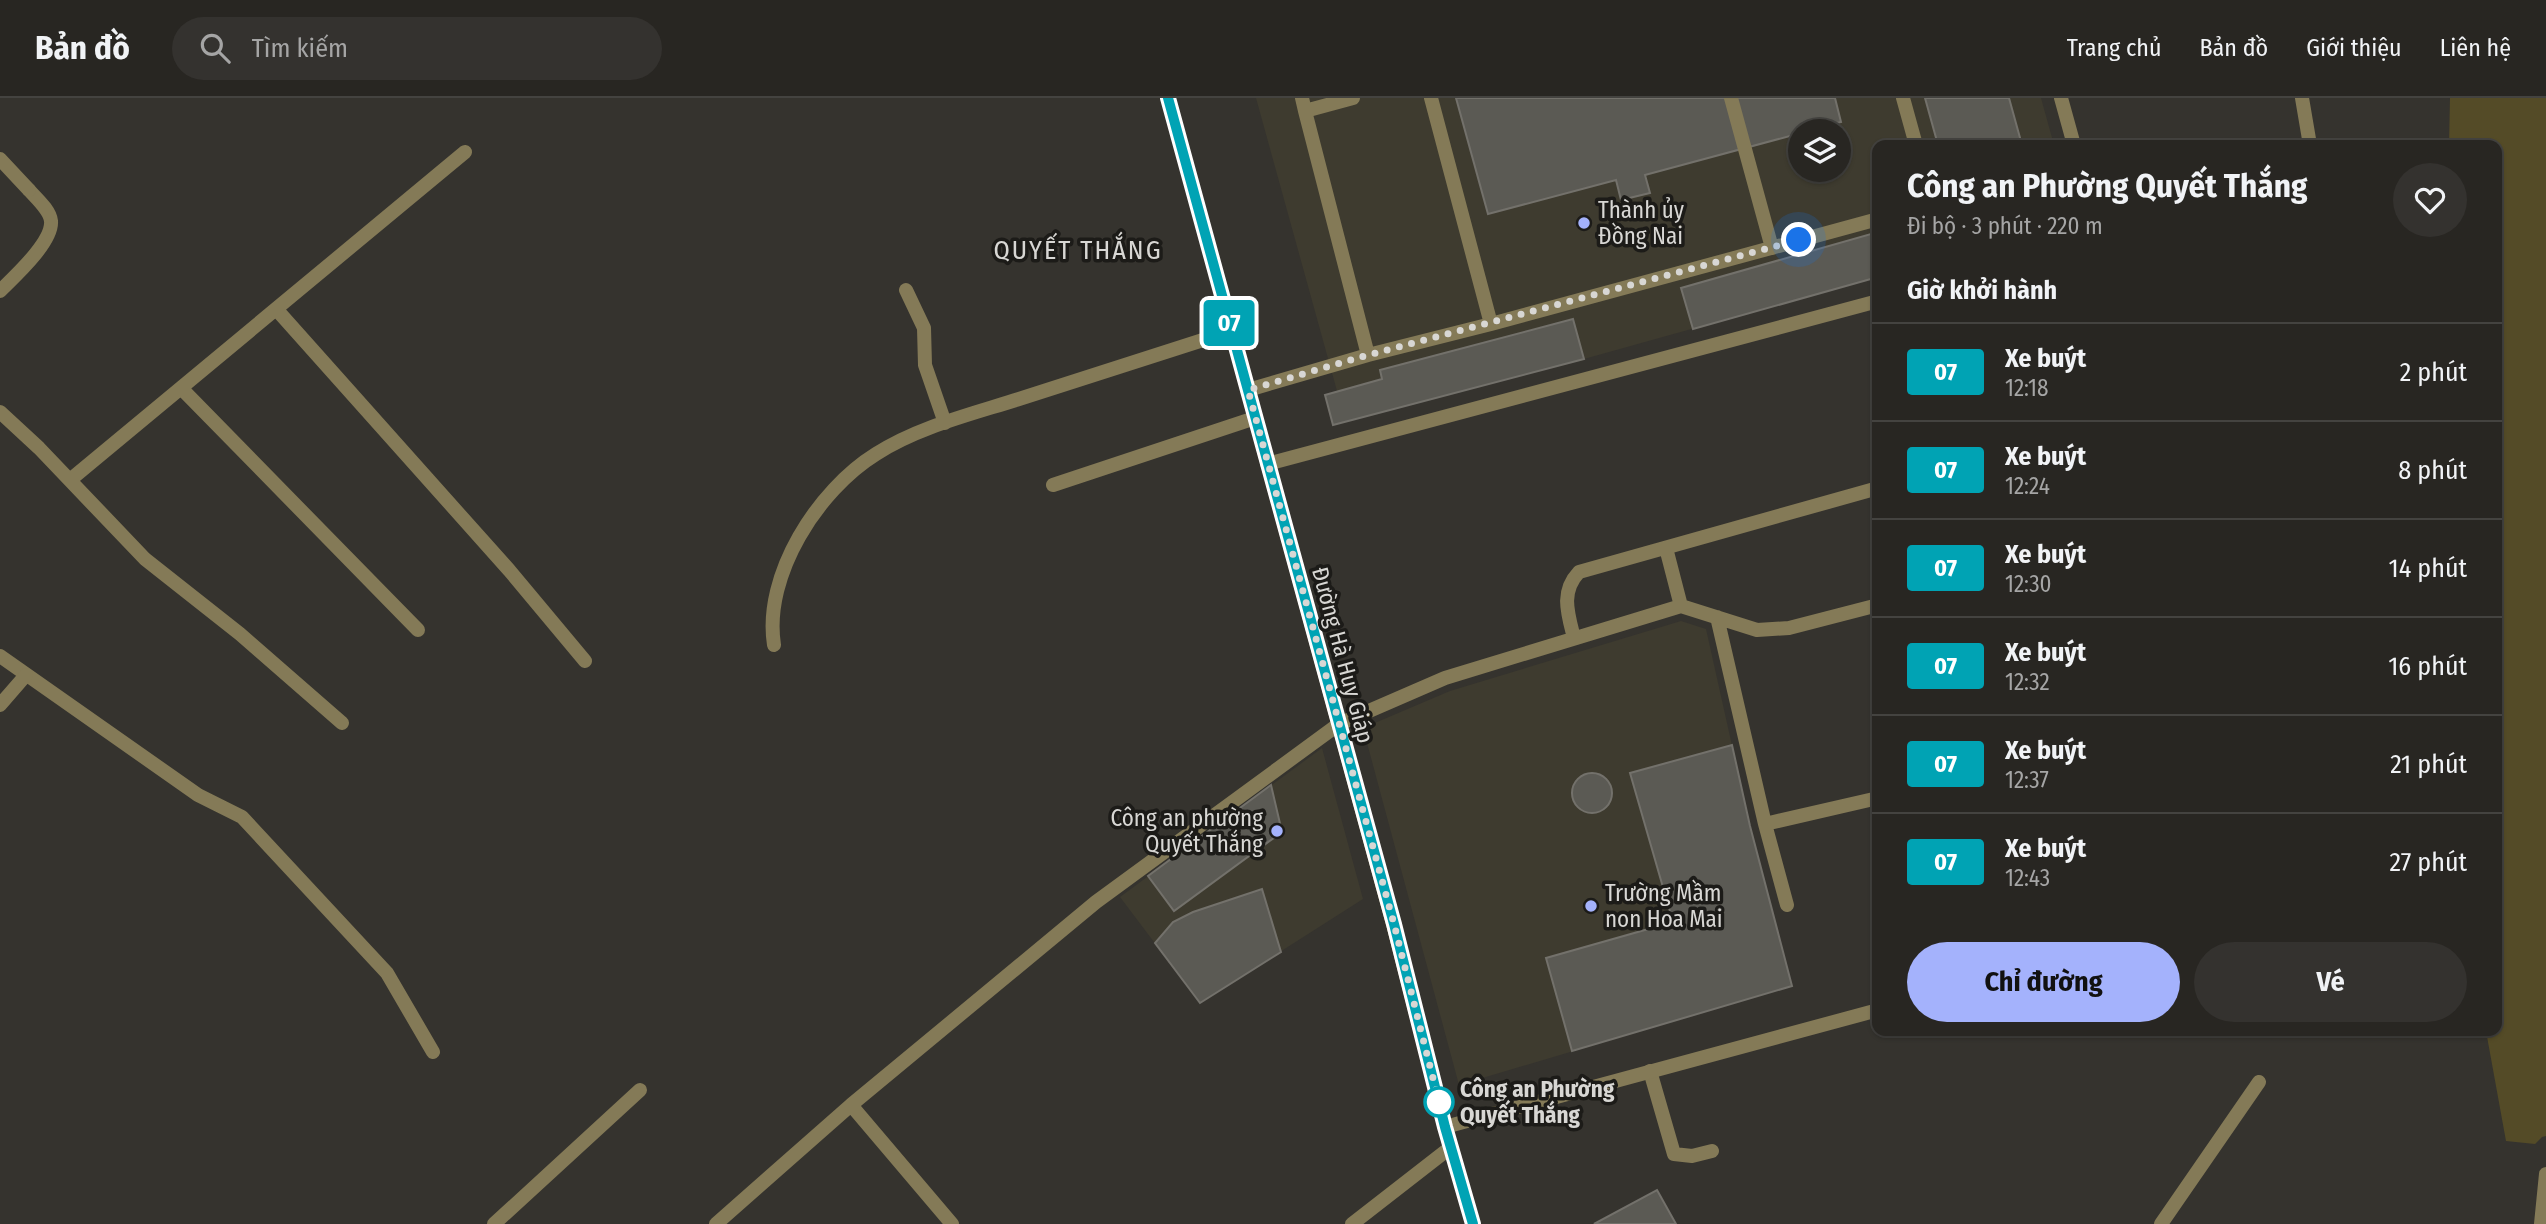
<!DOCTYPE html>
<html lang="vi">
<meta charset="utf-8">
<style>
:root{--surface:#282622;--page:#34322f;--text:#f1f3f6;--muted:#a5a5a5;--line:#444340;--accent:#a4b2fc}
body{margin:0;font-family:"Fira Sans Condensed",sans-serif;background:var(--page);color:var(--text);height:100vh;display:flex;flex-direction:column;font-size:26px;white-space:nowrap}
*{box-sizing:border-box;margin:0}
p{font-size:23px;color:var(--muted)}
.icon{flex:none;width:38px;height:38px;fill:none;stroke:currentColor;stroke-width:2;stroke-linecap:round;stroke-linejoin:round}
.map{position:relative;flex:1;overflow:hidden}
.panel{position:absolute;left:1872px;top:42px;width:630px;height:896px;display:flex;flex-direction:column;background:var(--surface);border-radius:14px;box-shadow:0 2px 5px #0004,0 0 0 2px var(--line)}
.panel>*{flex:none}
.badge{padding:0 14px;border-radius:5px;font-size:24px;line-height:46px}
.fabs{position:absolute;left:1788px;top:21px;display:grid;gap:14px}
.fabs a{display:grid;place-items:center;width:63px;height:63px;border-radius:50%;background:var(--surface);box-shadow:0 2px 5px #0004,0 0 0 2px var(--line);font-size:35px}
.you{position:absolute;width:35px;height:35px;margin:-18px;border:5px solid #fff;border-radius:50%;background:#1a73e8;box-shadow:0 0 0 10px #1a73e833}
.map>.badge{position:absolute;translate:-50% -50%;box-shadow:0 0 0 4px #fff}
h2{padding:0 35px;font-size:26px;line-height:63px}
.round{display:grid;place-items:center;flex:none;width:74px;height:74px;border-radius:37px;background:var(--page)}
.overview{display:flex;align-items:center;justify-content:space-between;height:119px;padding:0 35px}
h1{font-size:33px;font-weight:700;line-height:52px}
.primary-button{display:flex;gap:14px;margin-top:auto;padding:14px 35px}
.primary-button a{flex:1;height:80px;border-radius:42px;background:var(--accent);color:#111;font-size:28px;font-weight:700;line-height:80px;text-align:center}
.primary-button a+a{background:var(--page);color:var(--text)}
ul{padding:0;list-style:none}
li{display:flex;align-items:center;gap:21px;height:98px;padding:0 35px;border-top:2px solid var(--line)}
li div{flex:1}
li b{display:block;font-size:26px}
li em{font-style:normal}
li .badge{min-width:77px;font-weight:700;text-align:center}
header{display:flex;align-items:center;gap:42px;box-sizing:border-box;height:98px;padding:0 35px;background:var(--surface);border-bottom:2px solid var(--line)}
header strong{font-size:33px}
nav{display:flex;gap:38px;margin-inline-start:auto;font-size:24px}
.search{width:490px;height:63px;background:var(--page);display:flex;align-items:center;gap:18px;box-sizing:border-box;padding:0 24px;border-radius:38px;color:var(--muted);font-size:26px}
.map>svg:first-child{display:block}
.built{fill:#3e3b2f;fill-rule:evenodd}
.green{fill:#544b27}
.building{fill:#5b5a54;stroke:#73716b;stroke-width:2}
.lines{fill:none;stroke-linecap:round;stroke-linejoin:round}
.service{stroke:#847a57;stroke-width:14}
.minor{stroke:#847a57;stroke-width:14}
.secondary{stroke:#b1a268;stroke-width:14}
.line-casing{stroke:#fff;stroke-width:16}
.line{stroke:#00a3b4;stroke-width:10}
.walk{stroke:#d8d7d4;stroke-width:7;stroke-dasharray:0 12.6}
.poi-dot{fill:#a4b2fc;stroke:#1c1b18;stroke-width:2.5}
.stop-dot{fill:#fff;stroke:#00a3b4;stroke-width:3.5}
.labels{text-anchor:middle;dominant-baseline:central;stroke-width:7;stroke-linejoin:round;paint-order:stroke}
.poi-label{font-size:23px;fill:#d8d7d4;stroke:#1c1b18;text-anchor:start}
.street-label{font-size:23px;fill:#d8d7d4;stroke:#1c1b18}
.stop-label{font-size:23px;font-weight:bold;fill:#d8d7d4;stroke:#1c1b18;text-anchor:start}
.quarter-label{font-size:26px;letter-spacing:2px;fill:#d8d7d4;stroke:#1c1b18}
</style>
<header>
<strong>Bản đồ</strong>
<div class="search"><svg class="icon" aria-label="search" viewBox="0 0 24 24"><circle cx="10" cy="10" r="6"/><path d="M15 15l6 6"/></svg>Tìm kiếm</div>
<nav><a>Trang chủ</a><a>Bản đồ</a><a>Giới thiệu</a><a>Liên hệ</a></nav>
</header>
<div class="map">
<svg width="2546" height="1126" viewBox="0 0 2546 1126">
<rect width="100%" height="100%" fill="#35332e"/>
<!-- built -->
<path class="built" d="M 1256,0 L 2041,0 L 2054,47 L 1878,47 L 1878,179 L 1584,261 L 1333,327 L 1325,297 L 1337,293 ZM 1801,33 L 1839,33 L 1839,72 L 1801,72 Z
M 1681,523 L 1706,531 L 1750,728 L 1792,888 L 1459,987 L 1363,630 L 1450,593 Z
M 1322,650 L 1363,801 L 1200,905 L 1120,799 Z"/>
<!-- green -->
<path class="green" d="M 2450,0 L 2546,0 L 2546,1038 L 2542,1039 L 2535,1046 L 2506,1043 L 2486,933 L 2497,933 L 2497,47 L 2449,47 Z"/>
<!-- building -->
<path class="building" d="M 1456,0 L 1835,0 L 1841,24 L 1801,33 L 1801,35 L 1645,77 L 1650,95 L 1621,102 L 1616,82 L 1488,116 Z
M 1925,0 L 2009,0 L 2022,47 L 1938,47 Z
M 1878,134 L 1878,179 L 1693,231 L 1681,190 Z
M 1573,221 L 1584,261 L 1333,327 L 1325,297 L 1382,281 L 1380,272 Z
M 1732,647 L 1750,728 L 1792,888 L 1572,953 L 1546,860 L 1673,824 L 1630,675 Z
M1572 695a20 20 0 1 1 40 0a20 20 0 1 1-40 0Z
M 1271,687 L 1282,734 L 1174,813 L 1148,778 Z
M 1262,791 L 1281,854 L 1200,905 L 1155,845 L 1173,824 L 1193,814 Z
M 1657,1092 L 1676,1126 L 1594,1126 Z"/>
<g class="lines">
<!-- service -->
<path class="service" d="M 1302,0 L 1305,13 L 1353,0
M 1731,0 L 1772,150
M 1903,0 L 1916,47
M 1305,13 L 1368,257 L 1491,226 L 1431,0
M 0,193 C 14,179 53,144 51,123 C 50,112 36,100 29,92
M 277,212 L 509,472 L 585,563
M 1491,226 L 1878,121
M 181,290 L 418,532
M 1248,292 L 1368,257
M 0,314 L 39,350 L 145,461 L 240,536 L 342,625
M 70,382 L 465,54
M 0,558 L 198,697 L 242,719 L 387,875 L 433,954
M 1650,973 L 1674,1056 L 1692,1058 L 1712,1053
M 851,1007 L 952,1126
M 494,1126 L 640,992
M 716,1126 L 851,1007 L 1096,804 L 1339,626
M 2161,1126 L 2259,984"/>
<!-- minor -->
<path class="minor" d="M 2061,0 L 2074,47
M 2302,0 L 2310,47
M 0,61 L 29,92
M 906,192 L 924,230 L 925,267 L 945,325
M 1267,366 L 1878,203
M 1053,387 L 1255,320
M 1666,450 L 1681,508
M 1717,519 L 1765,726 L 1787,807
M 1574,540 C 1568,516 1560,494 1579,474 L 1878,390
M 774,547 C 763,477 818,392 876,356 C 918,329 972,316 1019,301 C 1090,278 1161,256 1231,233
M 0,607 L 26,577
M 1339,626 L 1445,580 L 1681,508 L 1757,532 L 1789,530 L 1878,507
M 1765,726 L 1878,700
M 1445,1029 L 1878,912
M 1352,1126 L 1451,1049
M 2541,1126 L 2546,1076"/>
<!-- secondary -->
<path class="secondary" d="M 1168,0 L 1393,826 L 1445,1029 L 1473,1126"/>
</g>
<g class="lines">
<!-- line casing -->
<g class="line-casing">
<path id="line" d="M 1168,0 L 1394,826 L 1445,1029 L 1473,1126"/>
</g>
<!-- line -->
<use href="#line" class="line"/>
<!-- walk -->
<path class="walk" d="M 1439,1004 L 1394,826 L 1248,292 L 1368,257 L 1799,142"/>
</g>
<!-- markers -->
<g class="poi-dot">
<circle cx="1584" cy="125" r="7"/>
<circle cx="1277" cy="733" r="7"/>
<circle cx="1591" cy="808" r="7"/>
</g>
<circle class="stop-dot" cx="1439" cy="1004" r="14"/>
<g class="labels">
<!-- poi labels -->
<g class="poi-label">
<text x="1598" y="112">Thành ủy<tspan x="1598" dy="26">Đồng Nai</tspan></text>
<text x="1263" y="720" text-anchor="end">Công an phường<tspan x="1263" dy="26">Quyết Thắng</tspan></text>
<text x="1605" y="795">Trường Mầm<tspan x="1605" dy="26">non Hoa Mai</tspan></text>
</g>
<!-- street labels -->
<g class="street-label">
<text transform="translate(1343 557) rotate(75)">Đường Hà Huy Giáp</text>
</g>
<!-- stop labels -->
<g class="stop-label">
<text x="1460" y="991">Công an Phường<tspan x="1460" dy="26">Quyết Thắng</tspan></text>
</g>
<!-- quarter labels -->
<g class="quarter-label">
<text x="1078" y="152">QUYẾT THẮNG</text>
</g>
</g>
</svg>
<div class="fabs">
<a><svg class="icon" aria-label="layers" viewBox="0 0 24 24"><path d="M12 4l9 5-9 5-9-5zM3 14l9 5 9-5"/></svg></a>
</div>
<div class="you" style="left:1799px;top:142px"></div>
<b class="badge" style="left:1229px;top:225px;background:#00a3b4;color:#fff">07</b>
<section class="panel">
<div class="overview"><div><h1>Công an Phường Quyết Thắng</h1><p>Đi bộ · 3 phút · 220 m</p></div><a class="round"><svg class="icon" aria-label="heart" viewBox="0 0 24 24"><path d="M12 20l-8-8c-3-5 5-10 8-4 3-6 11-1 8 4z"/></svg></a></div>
<h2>Giờ khởi hành</h2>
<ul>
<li><span class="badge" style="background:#00a3b4;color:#fff">07</span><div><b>Xe buýt</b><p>12:18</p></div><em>2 phút</em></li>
<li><span class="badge" style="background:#00a3b4;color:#fff">07</span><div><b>Xe buýt</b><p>12:24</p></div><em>8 phút</em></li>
<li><span class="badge" style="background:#00a3b4;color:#fff">07</span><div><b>Xe buýt</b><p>12:30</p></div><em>14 phút</em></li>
<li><span class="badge" style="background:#00a3b4;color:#fff">07</span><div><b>Xe buýt</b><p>12:32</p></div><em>16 phút</em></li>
<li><span class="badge" style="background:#00a3b4;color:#fff">07</span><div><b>Xe buýt</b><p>12:37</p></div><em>21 phút</em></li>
<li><span class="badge" style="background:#00a3b4;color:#fff">07</span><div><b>Xe buýt</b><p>12:43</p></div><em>27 phút</em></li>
</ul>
<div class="primary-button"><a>Chỉ đường</a><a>Vé</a></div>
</section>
</div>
